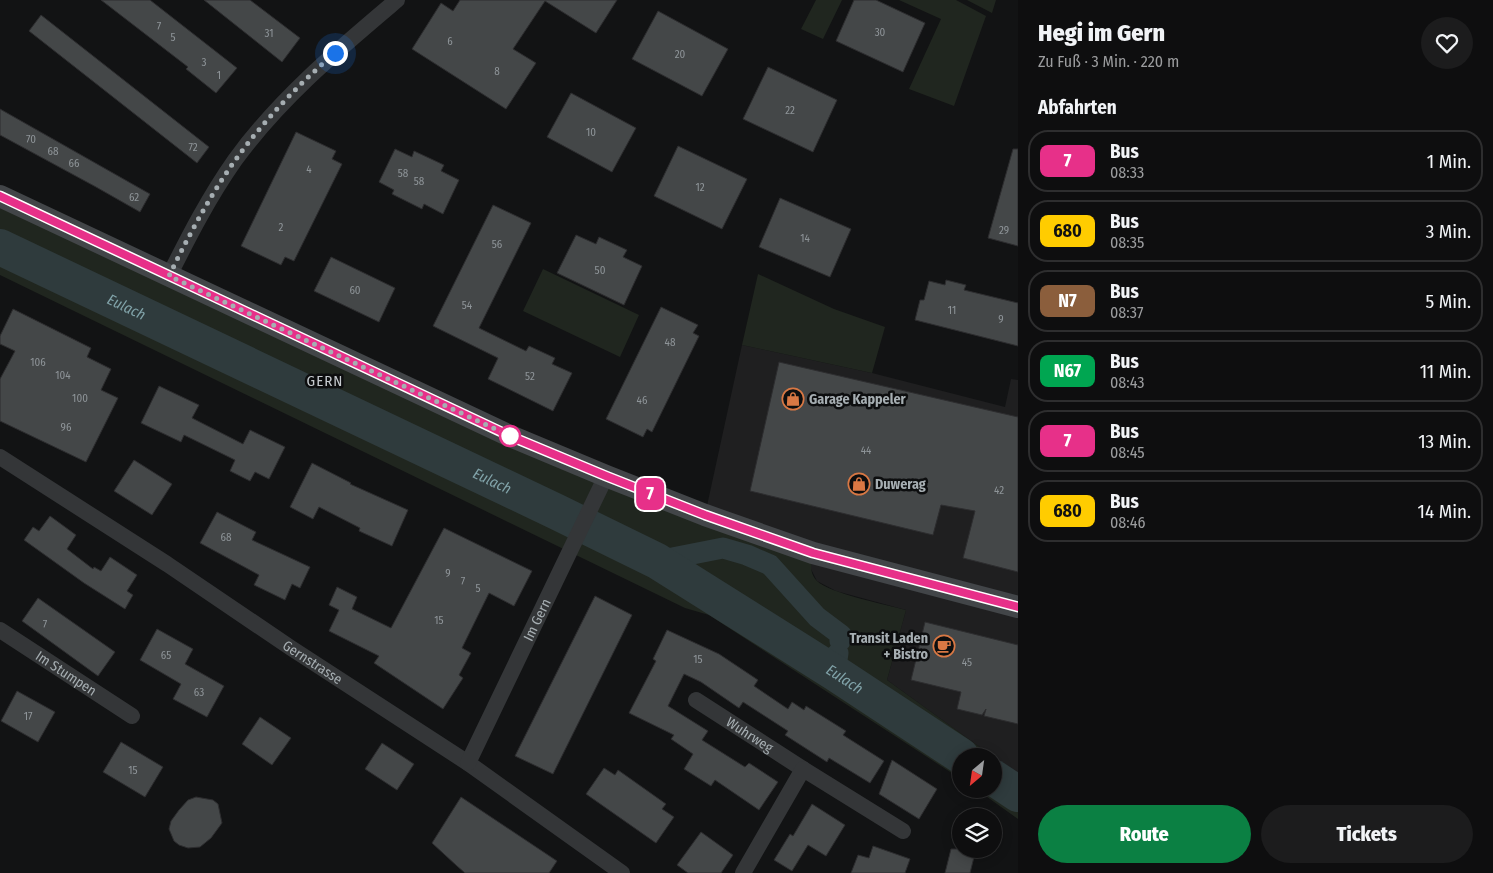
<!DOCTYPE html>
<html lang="de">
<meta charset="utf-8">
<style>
:root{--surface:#0e0e0f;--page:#1c1c1d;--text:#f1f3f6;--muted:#9b9c9e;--line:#2e2e2f;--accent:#0b8043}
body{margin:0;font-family:"Fira Sans Condensed",sans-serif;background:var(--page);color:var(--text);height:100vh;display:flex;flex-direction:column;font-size:19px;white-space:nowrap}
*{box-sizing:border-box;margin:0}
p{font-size:16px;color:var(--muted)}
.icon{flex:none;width:28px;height:28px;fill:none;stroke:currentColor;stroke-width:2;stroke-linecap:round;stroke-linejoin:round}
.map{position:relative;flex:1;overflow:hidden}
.panel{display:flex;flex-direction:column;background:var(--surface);width:475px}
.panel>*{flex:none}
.badge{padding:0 10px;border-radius:8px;font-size:18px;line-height:32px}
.needle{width:32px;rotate:209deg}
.buttons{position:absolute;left:952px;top:748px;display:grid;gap:10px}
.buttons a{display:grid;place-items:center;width:50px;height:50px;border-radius:50%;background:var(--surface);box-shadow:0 2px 12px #0003,0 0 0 1px var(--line);font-size:25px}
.you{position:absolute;width:25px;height:25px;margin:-12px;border:4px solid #fff;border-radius:50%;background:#1a73e8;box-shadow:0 0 0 8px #1a73e833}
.map>.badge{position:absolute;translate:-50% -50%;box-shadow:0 0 0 2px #fff}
h2{padding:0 20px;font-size:19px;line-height:45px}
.round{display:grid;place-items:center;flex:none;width:52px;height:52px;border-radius:26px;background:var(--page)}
.summary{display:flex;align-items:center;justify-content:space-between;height:85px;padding:0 20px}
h1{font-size:24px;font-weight:800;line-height:38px}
.action{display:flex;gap:10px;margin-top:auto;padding:10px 20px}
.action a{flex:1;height:58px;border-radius:30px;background:var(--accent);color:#fff;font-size:20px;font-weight:800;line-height:58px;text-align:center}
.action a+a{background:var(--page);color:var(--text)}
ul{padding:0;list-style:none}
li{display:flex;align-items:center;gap:15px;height:62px;margin:0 10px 8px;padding:0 10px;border:2px solid var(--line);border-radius:20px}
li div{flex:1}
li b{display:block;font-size:19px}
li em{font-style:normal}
li .badge{min-width:55px;font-weight:700;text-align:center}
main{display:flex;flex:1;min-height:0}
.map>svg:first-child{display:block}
.built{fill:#1f1f20}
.green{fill:#20261f}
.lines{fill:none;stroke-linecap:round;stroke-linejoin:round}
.canal{stroke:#2f3b3d;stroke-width:21}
.river{stroke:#2f3b3d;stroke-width:36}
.building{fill:#444748;stroke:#2d2d2f}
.street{stroke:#343638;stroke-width:16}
.secondary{stroke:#424548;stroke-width:22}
.line-casing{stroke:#fff;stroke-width:11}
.line{stroke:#e73089;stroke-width:8}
.walk{stroke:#a6aeb2;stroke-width:5;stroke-dasharray:0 9}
.stop-dot{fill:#fff;stroke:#e73089;stroke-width:2.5}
.labels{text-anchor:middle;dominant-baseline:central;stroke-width:5;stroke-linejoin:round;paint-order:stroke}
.number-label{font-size:11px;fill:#8e9498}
.poi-label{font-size:14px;font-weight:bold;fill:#a6aeb2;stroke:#0d0e0f;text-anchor:start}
.street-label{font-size:14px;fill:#a6aeb2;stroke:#0d0e0f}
.water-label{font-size:15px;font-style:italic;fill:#81a3a9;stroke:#0d0e0f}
.neighbourhood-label{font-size:15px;letter-spacing:1px;fill:#c6cbcf;stroke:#0d0e0f}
</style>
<main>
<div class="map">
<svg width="1018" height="873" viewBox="0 0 1018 873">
<rect width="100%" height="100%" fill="#121314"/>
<!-- built -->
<path class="built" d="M 742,345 L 872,373 L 1005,407 L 1011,379 L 1018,380 L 1018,775 L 887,680 L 906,610 L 836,591 L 817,581 L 810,567 L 813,553 L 705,515 Z"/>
<!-- green -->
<path class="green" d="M 816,0 L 842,0 L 823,39 L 801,29 Z
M 899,0 L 956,0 L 986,16 L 954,106 L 909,89 L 941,19 Z
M 967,0 L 996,0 L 992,13 Z
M 0,196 L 390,379 L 813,553 C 811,563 809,573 817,581 C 829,593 887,605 906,610 L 887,680 L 992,756 L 961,756 L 961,779 L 709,615 L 685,608 L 0,275 Z
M 543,269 L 639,315 L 620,357 L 523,311 Z
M 758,274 L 834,309 L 885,327 L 872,373 L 742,345 Z
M 994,757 L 1018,775 L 1018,819 L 976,789 L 994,789 Z"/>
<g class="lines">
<!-- canal -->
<path class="canal" d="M 657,561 L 723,548 L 747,555 L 770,565 L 817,617 L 841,635 L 840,641
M 835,673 L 838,653"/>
<!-- river -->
<g class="river">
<path id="s1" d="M 0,247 L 557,512 L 657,561 L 835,673 L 961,756"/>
<path d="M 994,778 L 1018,794"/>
</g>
</g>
<!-- building -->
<path class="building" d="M 101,0 L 150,0 L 237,68 L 216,93 L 186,69 L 188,67 Z
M 204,0 L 250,0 L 300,38 L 282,62 Z
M 460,0 L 617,0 L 596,33 L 545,1 L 513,49 L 536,63 L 506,109 L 412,49 L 441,3 L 453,11 Z
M 854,0 L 876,0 L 925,23 L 903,72 L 836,41 Z
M 658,11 L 728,49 L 702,96 L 632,59 Z
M 41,15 L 209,147 L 197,163 L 29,31 Z
M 768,67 L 837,100 L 813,152 L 743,119 Z
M 571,93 L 636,128 L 612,172 L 547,137 Z
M 0,109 L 150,194 L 140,212 L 96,187 L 0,135 Z
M 296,132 L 336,151 L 332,159 L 342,164 L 294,261 L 285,257 L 281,265 L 241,246 Z
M 678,146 L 747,179 L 722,229 L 654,196 Z
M 395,149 L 412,157 L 414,151 L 444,165 L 441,171 L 459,180 L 443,214 L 424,204 L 422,209 L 392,194 L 394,190 L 379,182 Z
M 1013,149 L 1018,149 L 1018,246 L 988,238 Z
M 780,198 L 851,229 L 830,277 L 759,247 Z
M 493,205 L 531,223 L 479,328 L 526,351 L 529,346 L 555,358 L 552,364 L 572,373 L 553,411 L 488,379 L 498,358 L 433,326 Z
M 576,235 L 596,244 L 599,237 L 627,250 L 623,257 L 642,266 L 624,305 L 557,273 Z
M 331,257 L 395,288 L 379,322 L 314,291 Z
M 946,280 L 966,285 L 964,290 L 1018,303 L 1018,346 L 915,320 L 920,300 L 924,300 L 929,281 L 945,285 Z
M 661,307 L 698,325 L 693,333 L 699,336 L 652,432 L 647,429 L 643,437 L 606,419 Z
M 13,309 L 91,348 L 87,357 L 111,369 L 101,390 L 118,398 L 86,462 L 0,421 L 0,379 L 15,351 L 0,344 L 0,336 Z
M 779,362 L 1018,417 L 1018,572 L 963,558 L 975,511 L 941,505 L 933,535 L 750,491 Z
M 159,386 L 199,405 L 192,418 L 243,444 L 250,430 L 285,447 L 269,479 L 255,472 L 250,481 L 230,471 L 235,460 L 184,435 L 181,442 L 141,423 Z
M 134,460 L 172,484 L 152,515 L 114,491 Z
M 312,463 L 351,483 L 350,484 L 408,510 L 392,546 L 359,531 L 360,528 L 319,507 L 313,519 L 290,507 Z
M 217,512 L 256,532 L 252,540 L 310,567 L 300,588 L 292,584 L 285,600 L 254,585 L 259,575 L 200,543 Z
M 50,516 L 76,535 L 67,549 L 93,569 L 94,567 L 101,571 L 110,557 L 137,575 L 127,591 L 133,595 L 125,609 L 84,583 L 24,540 L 33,527 L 39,531 Z
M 444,528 L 532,571 L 514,606 L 489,593 L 462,648 L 471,653 L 459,675 L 463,678 L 443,709 L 374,663 L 379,656 L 329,631 L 339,610 L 329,605 L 337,587 L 357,597 L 352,609 L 391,628 Z
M 595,596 L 632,615 L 553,774 L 515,756 Z
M 38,598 L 115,652 L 98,676 L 22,621 Z
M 925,622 L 1018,645 L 1018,724 L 984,716 L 986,709 L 982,715 L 957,709 L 961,692 L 911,680 Z
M 157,629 L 193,649 L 185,664 L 224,686 L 207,717 L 173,699 L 181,684 L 140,660 Z
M 667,630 L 719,654 L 758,680 L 754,686 L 788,709 L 792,702 L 804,710 L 806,706 L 846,731 L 843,735 L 884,761 L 870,783 L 829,758 L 827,762 L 785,735 L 788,731 L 743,702 L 739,708 L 701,682 L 684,674 L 668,706 L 708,731 L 702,740 L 745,767 L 749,763 L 778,782 L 759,810 L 715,780 L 711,786 L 684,769 L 693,754 L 671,739 L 674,735 L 629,713 L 656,661 L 653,659 Z
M 17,691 L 55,712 L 38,742 L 1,721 Z
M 260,717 L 291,738 L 272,765 L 242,744 Z
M 121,742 L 163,767 L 145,797 L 103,772 Z
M 382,743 L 414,764 L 397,790 L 365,769 Z
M 892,760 L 937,789 L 919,819 L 879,794 Z
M 604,768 L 615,775 L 618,770 L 666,804 L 662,809 L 674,817 L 656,843 L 586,794 Z
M 196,797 L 213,800 L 218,804 L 222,823 L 211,838 L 200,847 L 188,848 L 179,845 L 174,841 L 169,829 L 171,821 L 179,810 L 188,800 Z
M 461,797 L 557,861 L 549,873 L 465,873 L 457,866 L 432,843 Z
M 812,804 L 845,825 L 826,856 L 808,845 L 792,871 L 774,860 L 790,834 L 793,836 Z
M 701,832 L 733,855 L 721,873 L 688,873 L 677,865 Z
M 873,846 L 910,859 L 905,873 L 851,873 L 858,855 L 869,858 Z
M 951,849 L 976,849 L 970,873 L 945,873 Z"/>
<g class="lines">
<!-- street -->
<g class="street">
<path d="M 169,276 C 189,236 209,197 235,160 C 280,98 339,49 397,0"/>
<path id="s2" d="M 0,457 L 167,564 L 291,648 L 468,763 L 622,873"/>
<path id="s3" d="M 0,630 L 132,716"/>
<path id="s4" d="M 696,700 L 803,769"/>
<path id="s5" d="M 468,763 L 606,476"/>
<path d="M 743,873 L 803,769 L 903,831"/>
</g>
<!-- secondary -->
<path class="secondary" d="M 0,196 L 510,436 L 606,476 L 705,515 L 813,553 L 1018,607"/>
</g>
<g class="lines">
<!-- line casing -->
<g class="line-casing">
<path id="line" d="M 0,196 L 510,436 L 606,476 L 705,515 L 813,553 L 1018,607"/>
</g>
<!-- line -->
<use href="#line" class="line"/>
<!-- walk -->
<path class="walk" d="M 335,53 C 294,88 255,130 225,175 C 204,207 186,241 169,276 L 510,436"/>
</g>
<!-- icons -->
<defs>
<g id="shop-ring" transform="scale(1.125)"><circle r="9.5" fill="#0d0e0f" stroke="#d97844" stroke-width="1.5"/><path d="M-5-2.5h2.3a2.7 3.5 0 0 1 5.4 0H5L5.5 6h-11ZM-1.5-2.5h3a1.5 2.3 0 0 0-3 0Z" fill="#d97844"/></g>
<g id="cafe-ring" transform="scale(1.125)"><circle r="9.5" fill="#0d0e0f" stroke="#d97844" stroke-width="1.5"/><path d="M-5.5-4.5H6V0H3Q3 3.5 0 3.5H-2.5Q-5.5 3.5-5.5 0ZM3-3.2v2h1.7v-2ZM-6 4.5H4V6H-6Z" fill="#d97844"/></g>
</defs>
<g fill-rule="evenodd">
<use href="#shop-ring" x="793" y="399"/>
<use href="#shop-ring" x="859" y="484"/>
<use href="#cafe-ring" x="944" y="646"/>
</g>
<!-- markers -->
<circle class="stop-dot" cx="510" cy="436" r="10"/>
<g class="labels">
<!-- number labels -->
<g class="number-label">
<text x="159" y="26">7</text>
<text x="880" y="32">30</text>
<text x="269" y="33">31</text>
<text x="173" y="37">5</text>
<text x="450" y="41">6</text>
<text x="680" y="54">20</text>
<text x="204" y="62">3</text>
<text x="497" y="71">8</text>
<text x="219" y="75">1</text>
<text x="790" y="110">22</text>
<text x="591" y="132">10</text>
<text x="31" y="139">70</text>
<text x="193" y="147">72</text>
<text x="53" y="151">68</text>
<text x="74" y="163">66</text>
<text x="309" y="169">4</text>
<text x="403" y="173">58</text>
<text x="419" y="181">58</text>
<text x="700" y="187">12</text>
<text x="134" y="197">62</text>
<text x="281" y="227">2</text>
<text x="1004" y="230">29</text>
<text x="805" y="238">14</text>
<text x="497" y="244">56</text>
<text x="600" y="270">50</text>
<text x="355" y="290">60</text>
<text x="467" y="305">54</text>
<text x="952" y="310">11</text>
<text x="1001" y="319">9</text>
<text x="670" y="342">48</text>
<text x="38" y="362">106</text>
<text x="63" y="375">104</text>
<text x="530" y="376">52</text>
<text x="80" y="398">100</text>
<text x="642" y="400">46</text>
<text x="66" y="427">96</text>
<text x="866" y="450">44</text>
<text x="999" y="490">42</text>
<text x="226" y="537">68</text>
<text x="448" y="573">9</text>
<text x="463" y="581">7</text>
<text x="478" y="588">5</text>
<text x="439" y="620">15</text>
<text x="45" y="624">7</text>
<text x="166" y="655">65</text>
<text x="698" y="659">15</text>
<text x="967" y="662">45</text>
<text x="199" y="692">63</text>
<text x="28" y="716">17</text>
<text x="133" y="770">15</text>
</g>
<!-- poi labels -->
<g class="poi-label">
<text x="809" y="399">Garage Kappeler</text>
<text x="875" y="484">Duwerag</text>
<text x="928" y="638" text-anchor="end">Transit Laden<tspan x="928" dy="16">+ Bistro</tspan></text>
</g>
<!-- street labels -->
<g class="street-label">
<text stroke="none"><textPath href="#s5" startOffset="159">Im Gern</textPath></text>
<text stroke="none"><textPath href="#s2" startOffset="374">Gernstrasse</textPath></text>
<text stroke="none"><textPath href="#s3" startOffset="79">Im Stumpen</textPath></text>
<text stroke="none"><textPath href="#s4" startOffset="64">Wuhrweg</textPath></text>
</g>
<!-- water labels -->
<g class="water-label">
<text stroke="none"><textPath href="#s1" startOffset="140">Eulach</textPath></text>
<text stroke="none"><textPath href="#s1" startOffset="545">Eulach</textPath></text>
<text stroke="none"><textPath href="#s1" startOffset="950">Eulach</textPath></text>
</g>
<!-- neighbourhood labels -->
<g class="neighbourhood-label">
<text x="325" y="381">GERN</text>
</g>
</g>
</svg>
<div class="buttons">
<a><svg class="needle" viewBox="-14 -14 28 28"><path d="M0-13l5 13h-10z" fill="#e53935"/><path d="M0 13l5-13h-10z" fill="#9b9c9e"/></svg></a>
<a><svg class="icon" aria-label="layers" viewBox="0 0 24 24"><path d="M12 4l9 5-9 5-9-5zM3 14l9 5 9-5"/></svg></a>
</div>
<div class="you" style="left:335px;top:53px"></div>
<b class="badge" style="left:650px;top:494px;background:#e73089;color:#fff">7</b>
</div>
<section class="panel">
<div class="summary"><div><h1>Hegi im Gern</h1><p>Zu Fuß · 3 Min. · 220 m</p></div><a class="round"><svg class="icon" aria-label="heart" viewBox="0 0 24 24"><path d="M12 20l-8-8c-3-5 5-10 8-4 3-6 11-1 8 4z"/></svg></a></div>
<h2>Abfahrten</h2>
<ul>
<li><span class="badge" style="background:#e73089;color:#fff">7</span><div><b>Bus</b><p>08:33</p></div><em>1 Min.</em></li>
<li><span class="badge" style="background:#fc0;color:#111">680</span><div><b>Bus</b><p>08:35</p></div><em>3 Min.</em></li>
<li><span class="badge" style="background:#8b5e3c;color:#fff">N7</span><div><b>Bus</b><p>08:37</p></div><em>5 Min.</em></li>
<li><span class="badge" style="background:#00a651;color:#fff">N67</span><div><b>Bus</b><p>08:43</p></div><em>11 Min.</em></li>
<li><span class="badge" style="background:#e73089;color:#fff">7</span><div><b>Bus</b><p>08:45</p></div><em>13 Min.</em></li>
<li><span class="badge" style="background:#fc0;color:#111">680</span><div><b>Bus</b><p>08:46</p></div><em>14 Min.</em></li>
</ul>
<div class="action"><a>Route</a><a>Tickets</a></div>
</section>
</main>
